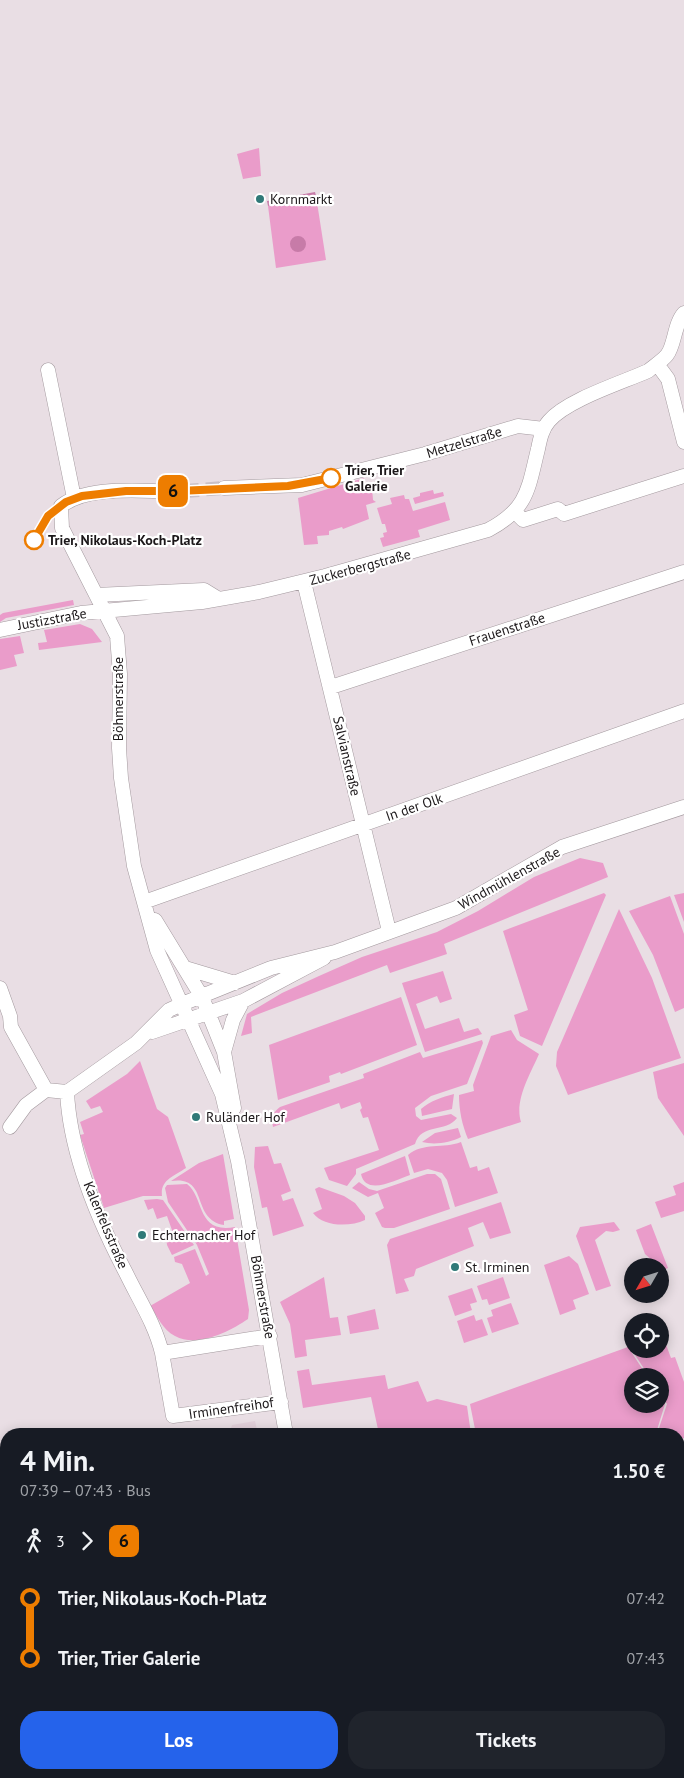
<!DOCTYPE html>
<html lang="de">
<meta charset="utf-8">
<style>
:root{--surface:#171b24;--page:#20242c;--text:#f1f3f6;--muted:#9ea1a6;--accent:#2563eb}
body{margin:0;font-family:"PT Sans",sans-serif;background:var(--page);color:var(--text);height:100vh;display:flex;flex-direction:column;font-size:19px;white-space:nowrap}
*{box-sizing:border-box;margin:0}
p{font-size:16px;color:var(--muted)}
.icon{flex:none;width:28px;height:28px;fill:none;stroke:currentColor;stroke-width:2;stroke-linecap:round;stroke-linejoin:round}
.map{position:relative;flex:1;overflow:hidden}
.side{position:absolute;left:0px;top:1428px;width:685px;height:351px;display:flex;flex-direction:column;background:var(--surface);border-radius:20px 20px 0 0;box-shadow:0 2px 12px #0003}
.side>*{flex:none}
.badge{padding:0 10px;border-radius:8px;font-size:18px;line-height:32px}
.needle{width:32px;rotate:231deg}
.fabs{position:absolute;left:624px;top:1258px;display:grid;gap:10px}
.fabs a{display:grid;place-items:center;width:45px;height:45px;border-radius:50%;background:var(--surface);box-shadow:0 2px 12px #0003;font-size:25px}
.map>.badge{position:absolute;translate:-50% -50%;box-shadow:0 0 0 2px #fff}
.legs{display:flex;align-items:center;gap:8px;height:55px;padding:0 20px;font-size:16px}
.legs p{margin-inline-start:auto}
.head{display:flex;align-items:center;justify-content:space-between;height:85px;padding:0 20px}
h1{font-size:28px;font-weight:600;line-height:38px}
.action{display:flex;gap:10px;margin-top:auto;padding:10px 20px}
.action a{flex:1;height:58px;border-radius:20px;background:var(--accent);color:#fff;font-size:20px;font-weight:600;line-height:58px;text-align:center}
.action a+a{background:var(--page);color:var(--text)}
ul{padding:0 20px;list-style:none}
li{display:flex;align-items:center;gap:18px;height:60px;font-size:19px}
li i{display:grid;place-items:center;width:8px;height:100%;margin:0 6px;background:currentColor}
li i::after{content:'';width:12px;height:12px;margin:-6px;border:4px solid;border-radius:50%;background:var(--surface)}
li p{margin-inline-start:auto}
li:first-child i{background:linear-gradient(#0000 50%,currentColor 0)}
li:last-child i{background:linear-gradient(currentColor 50%,#0000 0)}
.map>svg:first-child{display:block}
.built{fill:#e3d1db}
.green{fill:#ea9cca}
.water{fill:#c77ba8}
.lines{fill:none;stroke-linecap:round;stroke-linejoin:round}
.minor-tunnel{stroke:#cac0c6;stroke-width:14;stroke-dasharray:14 7;stroke-linecap:butt}
.minor-casing{stroke:#a3999e;stroke-width:15}
.major-casing{stroke:#a3999e;stroke-width:18}
.minor{stroke:#fff;stroke-width:14}
.major{stroke:#fff;stroke-width:16}
.line-1-casing{stroke:#fff;stroke-width:11}
.line-1{stroke:#ee7d00;stroke-width:8}
.poi-dot{fill:#307978;stroke:#fff;stroke-width:2}
.stop-1-dot{fill:#fff;stroke:#ee7d00;stroke-width:2.5}
.labels{text-anchor:middle;dominant-baseline:central;stroke-width:4.5;stroke-linejoin:round;paint-order:stroke}
.poi-label{font-size:14px;fill:#1b1719;stroke:#fff;text-anchor:start}
.street-label{font-size:14px;fill:#1b1719;stroke:#fff}
.stop-label{font-size:14px;font-weight:bold;fill:#1b1719;stroke:#fff;text-anchor:start}
</style>
<div class="map">
<svg width="684" height="1778" viewBox="0 0 684 1778">
<rect width="100%" height="100%" fill="#e9dee4"/>
<!-- built -->
<path class="built" d="M 255,1421 L 258,1434 L 201,1434 L 201,1429 L 231,1428 L 232,1425 Z
M 0,1460 L 6,1460 L 6,1502 L 0,1502 Z"/>
<!-- green -->
<path class="green" d="M 259,148 L 261,176 L 243,179 L 237,154 Z
M 316,196 L 326,260 L 276,268 L 268,206 Z
M 364,478 L 367,489 L 372,488 L 373,500 L 376,502 L 366,505 L 369,519 L 343,529 L 342,527 L 329,531 L 329,535 L 317,536 L 318,544 L 304,545 L 298,498 Z
M 433,490 L 434,494 L 443,492 L 444,496 L 415,504 L 413,498 L 420,496 L 420,493 Z
M 404,495 L 405,499 L 409,499 L 413,511 L 445,502 L 450,520 L 418,530 L 420,537 L 383,547 L 380,538 L 384,537 L 383,533 L 387,532 L 385,524 L 382,524 L 377,508 L 392,504 L 390,498 Z
M 73,600 L 74,605 L 6,618 L 0,622 L 0,615 L 3,613 Z
M 80,624 L 92,629 L 102,642 L 39,650 L 38,643 L 47,642 L 44,630 Z
M 20,636 L 24,653 L 14,655 L 17,666 L 0,670 L 0,639 Z
M 580,858 L 603,863 L 608,877 L 444,944 L 447,954 L 390,973 L 387,965 L 251,1017 L 252,1033 L 241,1036 L 247,1014 L 282,993 L 319,976 L 362,957 L 437,932 L 478,911 L 534,877 Z
M 604,893 L 606,895 L 542,1046 L 520,1036 L 514,1015 L 528,1010 L 503,931 Z
M 684,893 L 684,922 L 674,895 Z
M 670,896 L 684,934 L 684,1008 L 675,1012 L 653,955 L 629,911 Z
M 619,909 L 652,978 L 681,1058 L 568,1095 L 556,1066 L 557,1052 Z
M 443,971 L 452,999 L 440,1003 L 437,996 L 416,1004 L 425,1029 L 459,1018 L 464,1032 L 478,1028 L 482,1034 L 425,1052 L 402,983 Z
M 401,997 L 417,1045 L 341,1074 L 340,1072 L 329,1076 L 330,1082 L 278,1100 L 269,1045 Z
M 511,1030 L 517,1040 L 539,1054 C 531,1073 514,1100 521,1122 L 468,1139 C 462,1125 459,1110 459,1095 L 474,1091 L 473,1085 L 491,1036 Z
M 482,1040 L 483,1043 L 467,1084 L 431,1096 L 415,1108 L 416,1116 L 421,1120 L 451,1114 L 457,1118 C 446,1133 421,1123 415,1144 L 356,1169 L 356,1174 L 347,1186 L 329,1180 L 324,1168 L 379,1150 L 368,1117 L 363,1118 L 360,1110 L 362,1108 L 360,1102 L 341,1109 L 339,1103 L 273,1127 C 271,1118 273,1112 280,1107 L 364,1078 L 363,1074 L 420,1052 L 423,1058 Z
M 140,1061 L 157,1109 L 168,1117 L 186,1168 C 174,1176 160,1180 162,1196 L 143,1196 L 104,1208 L 80,1135 L 84,1134 L 80,1122 L 103,1112 L 100,1106 L 91,1109 L 86,1101 L 127,1074 Z
M 684,1063 L 684,1136 L 658,1098 L 653,1072 Z
M 454,1094 L 452,1109 L 422,1116 L 421,1109 C 430,1101 442,1097 454,1094 Z
M 458,1128 L 461,1137 C 450,1143 434,1145 422,1142 L 435,1133 Z
M 461,1142 L 470,1168 L 477,1166 L 478,1171 L 489,1167 L 498,1193 L 455,1207 L 447,1180 L 442,1173 L 428,1169 L 414,1173 L 408,1155 C 423,1142 443,1149 461,1142 Z
M 268,1146 L 274,1164 L 281,1163 L 291,1191 L 281,1195 L 283,1201 L 293,1198 L 304,1226 L 273,1236 L 267,1207 L 262,1208 L 254,1167 L 255,1147 Z
M 223,1154 L 234,1219 L 224,1221 L 224,1225 C 190,1219 210,1175 171,1181 L 199,1163 Z
M 405,1156 L 410,1175 C 397,1179 366,1197 361,1174 Z
M 427,1174 L 435,1174 L 441,1179 L 450,1209 L 394,1228 L 385,1228 L 382,1227 L 375,1213 L 384,1208 L 378,1193 L 368,1197 L 352,1188 L 359,1182 L 369,1189 L 377,1191 Z
M 684,1182 L 684,1211 L 661,1218 L 655,1202 L 676,1195 L 673,1186 Z
M 187,1184 C 205,1198 196,1234 235,1227 L 249,1310 L 248,1319 C 229,1332 197,1348 175,1336 C 163,1330 157,1316 150,1306 L 190,1283 L 182,1264 L 175,1262 L 174,1257 L 195,1249 L 206,1276 L 209,1274 L 197,1245 L 168,1202 L 165,1188 L 167,1185 Z
M 319,1187 L 344,1196 L 355,1203 L 365,1216 L 365,1220 C 350,1227 323,1227 313,1213 L 322,1209 L 315,1189 Z
M 157,1199 L 163,1200 L 194,1245 L 172,1255 L 167,1245 L 166,1237 L 173,1233 L 167,1216 L 157,1219 L 153,1208 L 148,1210 L 144,1200 Z
M 501,1202 L 511,1233 L 490,1239 L 483,1222 L 468,1228 L 474,1246 L 416,1269 L 414,1276 L 404,1279 L 409,1291 L 396,1294 L 387,1245 L 390,1239 Z
M 614,1222 L 620,1230 L 613,1232 L 606,1231 L 595,1240 L 611,1286 L 596,1291 L 576,1236 L 580,1227 Z
M 651,1224 L 668,1268 L 663,1270 L 645,1254 L 636,1230 Z
M 569,1256 L 578,1264 L 589,1294 L 573,1300 L 576,1309 L 560,1315 L 544,1265 Z
M 324,1277 L 330,1318 L 338,1317 L 341,1335 L 305,1340 L 307,1356 L 295,1358 L 290,1324 L 280,1302 Z
M 503,1277 L 510,1298 L 489,1305 L 487,1299 L 482,1300 L 477,1286 Z
M 472,1288 L 477,1302 L 470,1304 L 472,1310 L 455,1316 L 448,1296 Z
M 511,1303 L 519,1324 L 492,1333 L 487,1318 L 493,1316 L 491,1310 Z
M 375,1309 L 379,1329 L 350,1334 L 347,1316 Z
M 474,1315 L 476,1321 L 482,1319 L 488,1335 L 464,1343 L 457,1321 Z
M 661,1331 L 671,1358 L 675,1357 L 684,1382 L 684,1438 L 679,1440 L 679,1434 L 649,1434 L 658,1431 L 667,1404 L 660,1393 L 660,1376 L 649,1376 L 629,1346 L 632,1345 L 632,1349 L 660,1349 Z
M 628,1347 L 647,1376 L 632,1376 L 632,1404 L 660,1404 L 660,1396 L 665,1404 L 657,1430 L 645,1434 L 476,1434 L 470,1404 Z
M 309,1369 L 312,1385 L 385,1375 L 388,1389 L 418,1381 L 427,1402 L 437,1399 L 467,1406 L 471,1434 L 379,1434 L 371,1397 L 303,1408 L 297,1371 Z
M 0,1516 L 6,1517 L 6,1614 L 0,1616 Z
M 684,1564 L 684,1630 L 679,1631 L 679,1566 Z
M 6,1704 L 6,1730 L 0,1732 L 0,1705 Z"/>
<!-- water -->
<path class="water" d="M 315,192 L 316,196 L 268,206 L 267,201 Z
M290 244a8 8 0 1 1 16 0a8 8 0 1 1-16 0Z
M 684,1630 L 684,1776 L 677,1778 L 0,1778 L 0,1732 L 6,1730 L 6,1772 L 679,1772 L 679,1631 Z"/>
<g class="lines">
<!-- minor-tunnel -->
<path class="minor-tunnel" d="M 185,491 L 224,488"/>
<!-- minor casing -->
<g class="minor-casing">
<path id="minor" d="M 657,364 L 668,379 L 684,442
M 48,370 L 74,498
M 224,488 L 302,485 L 425,454 L 518,426 L 544,429
M 185,491 C 149,493 91,483 61,506 L 62,528 L 117,636 L 120,674 L 119,748 L 121,778 L 134,866 L 157,950 L 222,1094 L 238,1161 L 286,1434
M 515,512 L 523,520 L 558,509 L 564,514 L 684,476
M 304,582 L 389,931
M 96,595 L 204,590 L 217,598
M 0,630 L 81,613 L 202,602 L 259,592 L 325,576 L 488,530 C 528,509 528,489 538,449 C 540,439 542,429 549,421 C 567,400 621,383 648,371 C 654,366 662,361 667,355 C 675,345 674,324 684,313
M 331,687 L 684,572
M 144,902 L 684,711
M 155,920 L 202,997 L 224,1052 L 234,1108
M 185,968 L 235,983
M 0,988 L 10,1016 L 11,1027 L 46,1090
M 152,1032 L 243,1001 L 324,958
M 224,1052 L 233,1020 L 243,1001
M 46,1090 L 67,1092 L 136,1043 L 169,1010 L 182,1004 L 271,968 L 335,952 L 456,908 L 562,847 L 684,807
M 67,1092 C 70,1154 97,1218 126,1273 C 139,1300 155,1324 162,1353
M 10,1127 L 26,1105 L 46,1090
M 270,1336 L 162,1353 L 173,1416 L 281,1402"/>
</g>
<!-- major casing -->
<g class="major-casing">
<path id="major" d="M 679,1457 L 684,1456
M 679,1475 L 684,1474
M 0,1627 L 6,1625
M 0,1645 L 6,1643"/>
</g>
<!-- minor -->
<use href="#minor" class="minor"/>
<!-- major -->
<use href="#major" class="major"/>
</g>
<g class="lines">
<!-- line-1 casing -->
<g class="line-1-casing">
<path id="line-1" d="M 34,540 L 48,516 L 66,502 L 82,496 L 126,491 L 178,491 L 288,486 L 331,478"/>
</g>
<!-- line-1 -->
<use href="#line-1" class="line-1"/>
</g>
<!-- markers -->
<g class="poi-dot">
<circle cx="260" cy="199" r="5"/>
<circle cx="196" cy="1117" r="5"/>
<circle cx="142" cy="1235" r="5"/>
<circle cx="455" cy="1267" r="5"/>
</g>
<g class="stop-1-dot">
<circle cx="331" cy="478" r="9"/>
<circle cx="34" cy="540" r="9"/>
</g>
<g class="labels">
<!-- poi labels -->
<g class="poi-label">
<text x="270" y="199">Kornmarkt</text>
<text x="206" y="1117">Ruländer Hof</text>
<text x="152" y="1235">Echternacher Hof</text>
<text x="465" y="1267">St. Irminen</text>
</g>
<!-- street labels -->
<g class="street-label">
<text transform="translate(464 442) rotate(-17)">Metzelstraße</text>
<text transform="translate(360 567) rotate(-15)">Zuckerbergstraße</text>
<text transform="translate(52 619) rotate(-10)">Justizstraße</text>
<text transform="translate(507 629) rotate(-18)">Frauenstraße</text>
<text transform="translate(118 699) rotate(-90)">Böhmerstraße</text>
<text transform="translate(347 756) rotate(77)">Salvianstraße</text>
<text transform="translate(414 807) rotate(-19)">In der Olk</text>
<text transform="translate(509 878) rotate(-29)">Windmühlenstraße</text>
<text transform="translate(106 1225) rotate(67)">Kalenfelsstraße</text>
<text transform="translate(263 1297) rotate(80)">Böhmerstraße</text>
<text transform="translate(231 1408) rotate(-8)">Irminenfreihof</text>
</g>
<!-- stop labels -->
<g class="stop-label">
<text x="345" y="470">Trier, Trier<tspan x="345" dy="16">Galerie</tspan></text>
<text x="48" y="540">Trier, Nikolaus-Koch-Platz</text>
</g>
</g>
</svg>
<div class="fabs">
<a><svg class="needle" viewBox="-14 -14 28 28"><path d="M0-13l5 13h-10z" fill="#e53935"/><path d="M0 13l5-13h-10z" fill="#9ea1a6"/></svg></a>
<a><svg class="icon" aria-label="locate" viewBox="0 0 24 24"><circle cx="12" cy="12" r="6"/><path d="M12 2v4M12 18v4M2 12h4M18 12h4"/></svg></a>
<a><svg class="icon" aria-label="layers" viewBox="0 0 24 24"><path d="M12 4l9 5-9 5-9-5zM3 14l9 5 9-5"/></svg></a>
</div>
<b class="badge" style="left:173px;top:491px;background:#ee7d00;color:#111">6</b>
<section class="side">
<div class="head"><div><h1>4 Min.</h1><p>07:39 – 07:43 · Bus</p></div><b>1.50 €</b></div>
<div class="legs"><svg class="icon" aria-label="walk" viewBox="0 0 24 24"><circle cx="13" cy="4" r="2"/><path d="M13 8l-2 6 4 7M11 14l-3 7M7 12l3-4h3l4 4"/></svg>3<svg class="icon" aria-label="forward" viewBox="0 0 24 24"><path d="M9 5l7 7-7 7"/></svg><b class="badge" style="background:#ee7d00;color:#111">6</b></div>
<ul>
<li><i style="color:#ee7d00"></i><b>Trier, Nikolaus-Koch-Platz</b><p>07:42</p></li>
<li><i style="color:#ee7d00"></i><b>Trier, Trier Galerie</b><p>07:43</p></li>
</ul>
<div class="action"><a>Los</a><a>Tickets</a></div>
</section>
</div>
